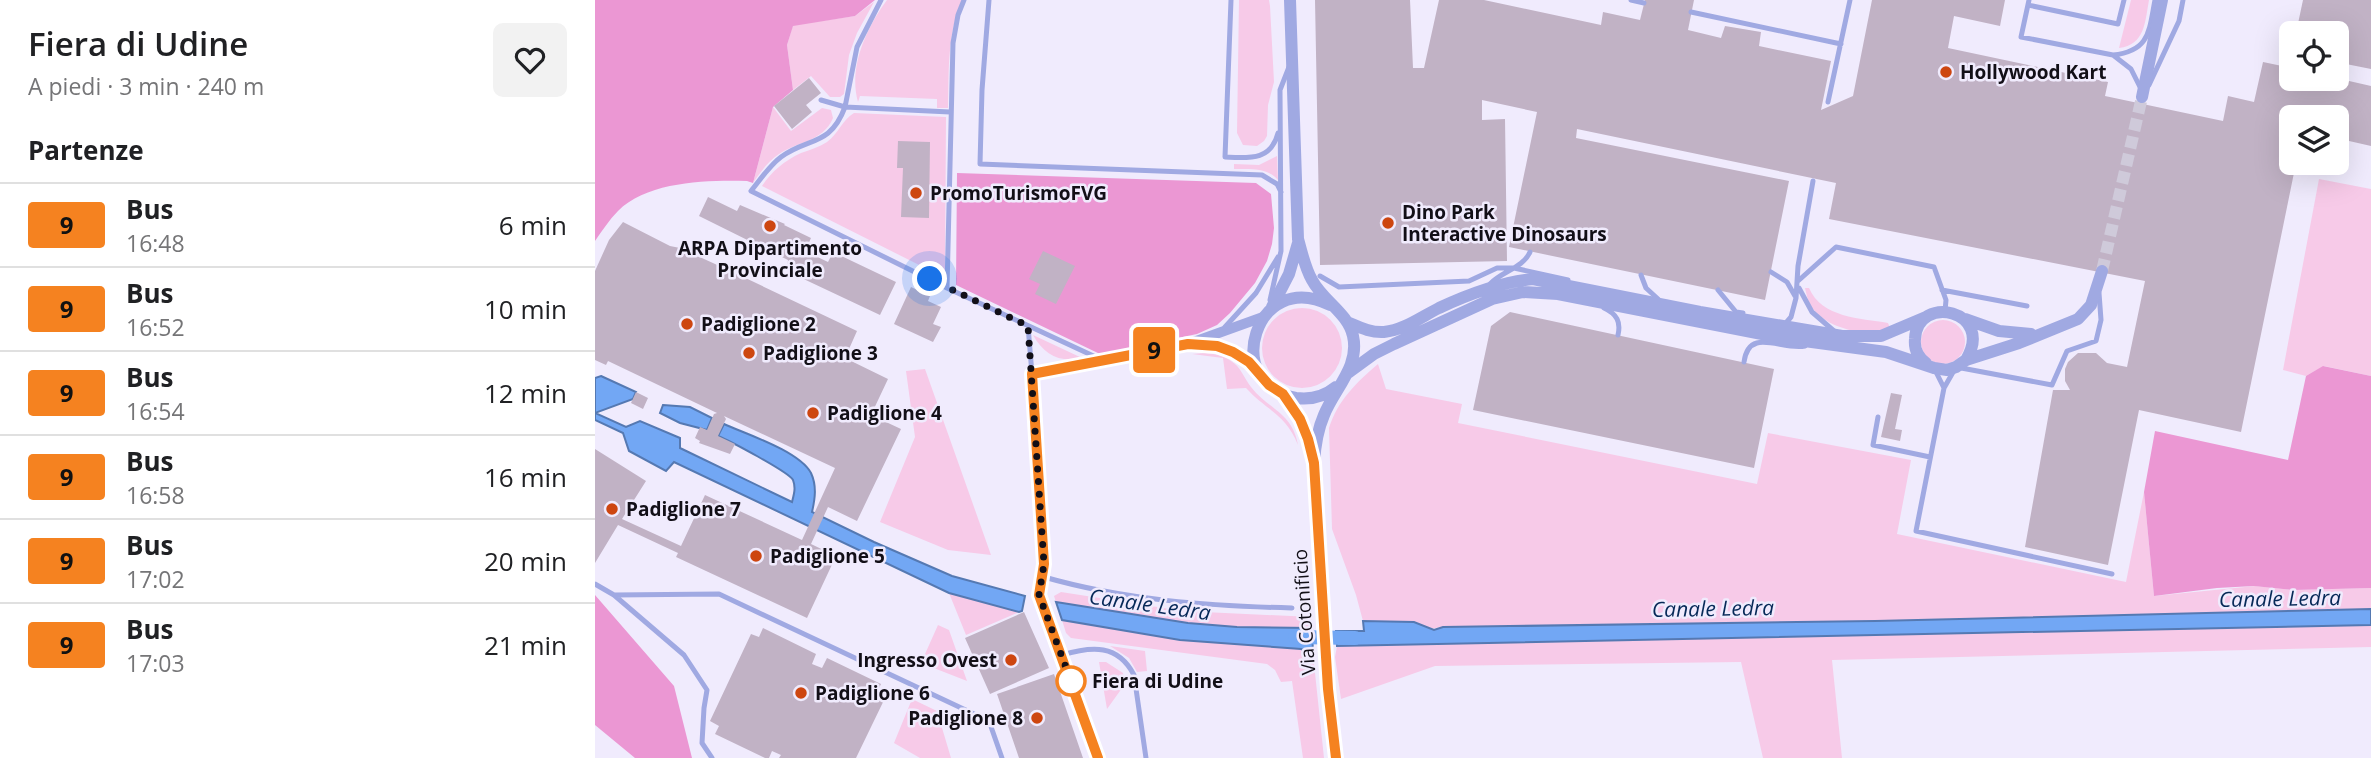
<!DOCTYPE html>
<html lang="it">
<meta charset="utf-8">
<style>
:root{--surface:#fff;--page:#f2f2f2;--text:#202124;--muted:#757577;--line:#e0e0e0}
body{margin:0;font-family:"Open Sans",sans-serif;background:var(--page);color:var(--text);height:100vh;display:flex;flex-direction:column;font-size:26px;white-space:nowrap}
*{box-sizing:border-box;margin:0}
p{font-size:23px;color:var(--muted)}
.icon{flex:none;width:38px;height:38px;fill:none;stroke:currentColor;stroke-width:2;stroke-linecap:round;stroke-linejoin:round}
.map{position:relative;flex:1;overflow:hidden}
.side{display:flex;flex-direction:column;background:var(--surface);width:595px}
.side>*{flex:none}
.badge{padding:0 14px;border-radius:5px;font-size:24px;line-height:46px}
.fabs{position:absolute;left:1684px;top:21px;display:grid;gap:14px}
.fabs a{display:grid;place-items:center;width:70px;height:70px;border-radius:10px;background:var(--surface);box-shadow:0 7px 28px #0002;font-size:35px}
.you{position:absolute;width:35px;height:35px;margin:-18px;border:5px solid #fff;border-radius:50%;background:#1a73e8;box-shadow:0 0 0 10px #1a73e833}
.map>.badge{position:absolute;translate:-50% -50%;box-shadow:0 0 0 4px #fff}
h2{padding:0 28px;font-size:26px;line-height:63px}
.round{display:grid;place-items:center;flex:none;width:74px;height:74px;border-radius:10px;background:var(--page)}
.headline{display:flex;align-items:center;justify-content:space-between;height:119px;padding:0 28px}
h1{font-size:33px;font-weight:600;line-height:52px}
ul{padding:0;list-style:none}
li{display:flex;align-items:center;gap:21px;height:84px;padding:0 28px;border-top:2px solid var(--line)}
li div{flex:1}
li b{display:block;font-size:26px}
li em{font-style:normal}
li .badge{min-width:77px;font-weight:700;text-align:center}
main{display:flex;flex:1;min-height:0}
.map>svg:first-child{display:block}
.green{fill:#f7cae8}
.forest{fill:#eb97d3}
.water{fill:#72a7f4;stroke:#5579b2;stroke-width:2}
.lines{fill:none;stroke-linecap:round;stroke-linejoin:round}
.canal{stroke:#72a7f4;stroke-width:14}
.building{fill:#c1b2c5}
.tertiary-tunnel{stroke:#cfcada;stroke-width:12;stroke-dasharray:12 6;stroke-linecap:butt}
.service{stroke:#a0a9e2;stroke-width:5}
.minor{stroke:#a0a9e2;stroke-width:10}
.tertiary{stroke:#a0a9e2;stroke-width:12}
.line-casing{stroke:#fff;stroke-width:16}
.line{stroke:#f58220;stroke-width:10}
.walk{stroke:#120f17;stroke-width:7;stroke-dasharray:0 12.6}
.poi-dot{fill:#cd4610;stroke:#f0ebfd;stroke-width:2.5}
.stop-dot{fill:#fff;stroke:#f58220;stroke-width:3.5}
.labels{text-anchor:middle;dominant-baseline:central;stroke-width:5;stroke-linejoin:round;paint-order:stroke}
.poi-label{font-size:19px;font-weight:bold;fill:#120f17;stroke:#f0ebfd;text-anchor:start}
.street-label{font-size:19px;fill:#120f17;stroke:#f0ebfd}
.stop-label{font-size:19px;font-weight:bold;fill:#120f17;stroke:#f0ebfd;text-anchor:start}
.water-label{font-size:21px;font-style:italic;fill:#072958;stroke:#f0ebfd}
</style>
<main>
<section class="side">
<div class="headline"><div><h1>Fiera di Udine</h1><p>A piedi · 3 min · 240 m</p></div><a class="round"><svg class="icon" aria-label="heart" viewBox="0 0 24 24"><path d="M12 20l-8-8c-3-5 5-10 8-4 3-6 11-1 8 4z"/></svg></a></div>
<h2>Partenze</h2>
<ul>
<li><span class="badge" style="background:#f58220;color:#111">9</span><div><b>Bus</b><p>16:48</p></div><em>6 min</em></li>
<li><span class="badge" style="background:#f58220;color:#111">9</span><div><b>Bus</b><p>16:52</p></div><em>10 min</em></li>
<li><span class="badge" style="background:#f58220;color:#111">9</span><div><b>Bus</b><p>16:54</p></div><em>12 min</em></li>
<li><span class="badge" style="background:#f58220;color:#111">9</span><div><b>Bus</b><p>16:58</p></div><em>16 min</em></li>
<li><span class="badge" style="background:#f58220;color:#111">9</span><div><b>Bus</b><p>17:02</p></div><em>20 min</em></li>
<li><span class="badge" style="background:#f58220;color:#111">9</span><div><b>Bus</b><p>17:03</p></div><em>21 min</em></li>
</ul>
</section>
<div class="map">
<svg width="1776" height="758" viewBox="0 0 1776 758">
<rect width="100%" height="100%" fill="#f0ebfd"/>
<!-- green -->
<path class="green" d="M 292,0 L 367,0 C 352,34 354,72 353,108 L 342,108 L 342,99 L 265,96 L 263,102 C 253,67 272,27 292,0 Z
M 644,0 L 674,0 L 675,6 L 679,82 L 673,105 L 672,136 L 669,141 L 662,146 L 648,145 L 642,133 Z
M 1536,0 L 1554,0 C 1550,22 1550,45 1524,48 Z
M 279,2 L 262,33 L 254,55 L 249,94 L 245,97 L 235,97 L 216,76 L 198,90 L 192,45 L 198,25 L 260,16 Z
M 178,107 L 196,131 L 227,108 L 236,110 L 238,118 C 228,142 203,141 184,154 C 173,161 165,173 158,183 Z
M 259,113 L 351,117 L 350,278 L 167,186 C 177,171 189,161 206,153 C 215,150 224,147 232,142 C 243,134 248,119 259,113 Z
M 682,156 L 683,180 C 672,167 655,169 639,169 L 639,164 L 664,165 Z
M 1724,179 L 1776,189 L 1776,376 L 1729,366 L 1711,376 L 1688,370 Z
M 1210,288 L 1214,288 C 1227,318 1265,318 1293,323 L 1295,328 C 1272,338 1234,329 1218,309 C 1213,303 1212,296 1210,288 Z
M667 348a40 40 0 1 1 80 0a40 40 0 1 1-80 0Z
M1326 342a22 22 0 1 1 44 0a22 22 0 1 1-44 0Z
M 438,335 L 487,358 C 465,363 449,355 438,335 Z
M 610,353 C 620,354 628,355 636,361 C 646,367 649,378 656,387 C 674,410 697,412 703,445 C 691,414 672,411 651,388 L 632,389 L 628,358 L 597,354 Z
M 783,364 L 791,389 L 867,404 L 863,423 L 1162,484 L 1173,433 L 1316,460 L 1302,534 L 1531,582 L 1549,492 L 1559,596 L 1660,586 L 1699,590 L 1776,588 L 1776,609 L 1280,621 L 848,627 L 834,629 L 819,622 L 768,621 L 761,595 L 737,529 L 734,428 C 743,400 761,383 783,364 Z
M 330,369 L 396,555 L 353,550 L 285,522 L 320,437 L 311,371 Z
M 466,592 L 588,611 L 717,617 L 717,628 L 642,627 L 593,623 L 461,602 L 459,596 Z
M 354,593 L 424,612 L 371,635 Z
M 467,620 L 585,640 L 705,648 L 718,654 L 729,758 L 708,758 L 697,681 L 686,682 L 680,670 L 672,664 L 476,638 L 471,633 Z
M 343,625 L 354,630 L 372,681 L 326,663 Z
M 1776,625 L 1776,647 L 1237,660 L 1247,758 L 1168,758 L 1146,662 L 840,666 L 746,699 L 740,657 L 742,646 Z
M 515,646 L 550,651 L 552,671 L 542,672 L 534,658 Z
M 504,662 L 511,662 L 528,673 L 530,684 L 512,709 Z
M 317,699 L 342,711 L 356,758 L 325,758 L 299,743 Z"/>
<!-- forest -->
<path class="forest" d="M 0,0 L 280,0 L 260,16 L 198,26 L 192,45 L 198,90 L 178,107 L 158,183 L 152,181 C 113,180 53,181 23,211 C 14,220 7,231 0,241 Z
M 362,173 L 661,183 L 676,194 L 679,228 L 677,244 L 672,261 L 660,283 L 635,313 L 622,325 L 602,334 L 505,354 L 361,285 Z
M 1728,366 L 1776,376 L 1776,588 L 1699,590 L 1659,586 L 1622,588 L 1559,596 L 1549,492 L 1560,431 L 1693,460 L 1711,376 Z
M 0,595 L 79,686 L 97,758 L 40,758 L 0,725 Z"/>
<!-- water -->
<path class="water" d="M 6,376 L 41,392 L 38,399 L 0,413 L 0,378 Z
M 68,405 L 95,407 L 117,418 L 112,430 L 85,423 L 65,413 Z
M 0,413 L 31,427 L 45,421 L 85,438 L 85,448 L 197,502 C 199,494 201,488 198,480 C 194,472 133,440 123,436 L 129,424 C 151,434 204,451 216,473 C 222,486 220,499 217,512 L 279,542 L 357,576 L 430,596 L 427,611 L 424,612 L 354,593 L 79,462 L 71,471 L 34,451 L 28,433 L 0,420 Z
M 461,602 L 593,623 L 642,627 L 717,628 L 718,654 L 706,649 L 585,640 L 467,620 Z
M 1776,609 L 1776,625 L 742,646 L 741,631 L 769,631 L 768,621 L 819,622 L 839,630 L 848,627 L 1280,621 Z"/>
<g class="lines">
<!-- canal -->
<path class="canal" d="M 700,637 L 760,638"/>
</g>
<!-- building -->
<path class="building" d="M 720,0 L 815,0 L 818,68 L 829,68 L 844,0 L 889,0 L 1006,25 L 1008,12 L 1045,20 L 1050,0 L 1099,0 L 1093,30 L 1126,38 L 1130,26 L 1166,32 L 1164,46 L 1236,61 L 1226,110 L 1258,96 L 1277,0 L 1410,0 L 1405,26 L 1359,16 L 1353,48 L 1513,82 L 1510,96 L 1628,121 L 1633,96 L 1659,102 L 1668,62 L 1696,68 L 1696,79 L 1741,78 L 1776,86 L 1776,146 L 1741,138 L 1741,117 L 1696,117 L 1696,163 L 1701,163 L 1646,432 L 1544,410 L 1513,565 L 1430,547 L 1458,390 L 1475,390 L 1470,381 L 1470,369 L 1473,362 L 1483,353 L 1501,353 L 1512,363 L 1532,367 L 1550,281 L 1234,219 L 1241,183 L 982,129 L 981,138 L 1194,181 L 1170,300 L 914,247 L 942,112 L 887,100 L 887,120 L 910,119 L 912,261 L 725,265 Z
M 1708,0 L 1776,0 L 1776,69 L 1741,62 L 1741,33 L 1701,33 Z
M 214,78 L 226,93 L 211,105 L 217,112 L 197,129 L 179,106 Z
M 303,141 L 335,142 L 334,218 L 306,217 L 308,168 L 302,168 Z
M 113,197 L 142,211 L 145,205 L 190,224 L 189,225 L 216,238 L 210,251 L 233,262 L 238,252 L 301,282 L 285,315 L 198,274 L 192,268 L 193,260 L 104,216 Z
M 28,222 L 75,246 L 85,248 L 142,274 L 262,331 L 250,358 L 293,379 L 276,415 L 306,429 L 262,521 L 233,507 L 216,544 L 241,556 L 212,618 L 81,557 L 83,553 L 23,525 L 0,563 L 0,449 L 51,481 L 27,519 L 86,546 L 110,495 L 207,540 L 240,468 L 129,416 L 131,419 L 123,436 L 140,444 L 135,454 L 104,443 L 105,441 L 100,438 L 105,427 L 112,430 L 119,414 L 122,413 L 13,361 L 11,365 L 0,360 L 0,271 L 14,240 Z
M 448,251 L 480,266 L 461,304 L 440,294 L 445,284 L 434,279 Z
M 316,287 L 335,296 L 333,301 L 346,307 L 338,324 L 346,327 L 338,342 L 299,324 Z
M 915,312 L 1179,369 L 1159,468 L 878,410 L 896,326 Z
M 41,392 L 53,398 L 48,409 L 36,403 Z
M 1296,393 L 1307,395 L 1300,429 L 1307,430 L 1305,441 L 1286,437 Z
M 429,612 L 454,668 L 395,694 L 370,638 Z
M 168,628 L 221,654 L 217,664 L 227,668 L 232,658 L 286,684 L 282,692 L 291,696 L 261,758 L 184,758 L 186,755 L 177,751 L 174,758 L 170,758 L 120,734 L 124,726 L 115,721 L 156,634 L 164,637 Z
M 459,674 L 488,758 L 424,758 L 402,694 Z"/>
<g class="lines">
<!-- tertiary-tunnel -->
<path class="tertiary-tunnel" d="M 1507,271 L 1547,97"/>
<!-- service -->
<path class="service" d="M 286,0 L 262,47 L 250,107 L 355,112
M 394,0 L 387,90 L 385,164 L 667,175 L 682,184 L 686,192
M 636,0 L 630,157 C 654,158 676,161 683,133
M 1036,0 L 1049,3
M 1434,0 L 1426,37 L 1518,55 L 1536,69 L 1545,87
M 1433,5 L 1523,24 L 1529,0
M 1096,12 L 1246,44
M 1518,55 C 1555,51 1554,31 1560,0
M 1554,85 L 1584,21 L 1588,0
M 226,100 L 250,107 C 235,147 213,137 186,157 C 174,166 165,180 156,191 L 352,288 L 505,359
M 1233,102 L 1255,0
M 1176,272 L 1192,282 L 1200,296
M 1046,275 L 1051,288 L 1063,299
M 725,276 L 744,287 L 874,281 L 902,268 L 919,268 L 973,280
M 1203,281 L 1241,247 L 1339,267 L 1351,300 L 1350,311
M 895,284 C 907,271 928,268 935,252
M 352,288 L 358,43 L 363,15 L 369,0
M 1204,288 L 1217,312 L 1239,331
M 1123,290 L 1141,312 L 1148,313
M 1347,290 L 1432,306
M 675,300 L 686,251 L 685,90 L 694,67
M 1009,308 C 1022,314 1026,322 1023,335
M 1190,324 L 1196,317 L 1201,298 L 1203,266 L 1218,181
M 433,326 L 437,374
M 630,327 L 661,293 L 683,257
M 1149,362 C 1154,326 1187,351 1210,346
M 1340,370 L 1349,388 L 1361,367 L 1457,385 L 1472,351 L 1501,341 L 1506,320 L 1504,293
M 1349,388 L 1321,531 L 1517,574
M 1283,417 L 1278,445 L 1335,457
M 449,577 C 529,600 613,606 697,608
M 0,584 L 19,595 L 89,655 L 112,690 L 109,708 L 107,743 L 117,758
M 19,595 L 124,594 L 394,721 L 407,758
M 467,655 C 497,646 523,644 539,675 L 551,758"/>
<!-- minor -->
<path class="minor" d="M 602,344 C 628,345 647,355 664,372
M 503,758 L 444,595 L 449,564 L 437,374 L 593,344 L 668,317"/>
<!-- tertiary -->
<path class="tertiary" d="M 695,0 L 703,239 C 707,253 710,268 717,280 C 728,301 753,313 758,336 C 765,367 739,389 729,415 C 722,431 720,446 719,463
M 1547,97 L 1567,0
M 735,305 C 660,267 625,386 701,398 C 716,400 730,396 741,387
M 677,307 L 694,274 L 703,243
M 1370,319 L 1404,331 L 1436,334
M 752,322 C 764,327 776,333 789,332 C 809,330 826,317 844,308 C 874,294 905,282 938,279 L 1105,312 L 1247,336 L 1286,336 L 1331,317
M 1331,363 C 1323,357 1319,349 1320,339 C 1322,293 1401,310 1371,360
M 753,373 L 779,354 L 799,344 L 897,299 L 928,292 L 963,294 L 1187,338 L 1291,352 L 1339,368 L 1352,370 L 1361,367 L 1371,360 L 1424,343 L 1483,319 L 1496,305 L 1507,271
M 688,394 C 705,418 712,434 719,463 L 733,689 L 741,758"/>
</g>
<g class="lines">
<!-- line casing -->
<g class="line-casing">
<path id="line" d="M 503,758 L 444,595 L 449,564 L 437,374 L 593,344 L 622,346 L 638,352 L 654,362 L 674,385 L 688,394 L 705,419 L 713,439 L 719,463 L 733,689 L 741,758"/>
</g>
<!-- line -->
<use href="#line" class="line"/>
<!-- walk -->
<path class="walk" d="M 335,279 L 433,326 L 449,564 L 444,595 L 476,681"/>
</g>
<!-- markers -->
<g class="poi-dot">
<circle cx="1351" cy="72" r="7"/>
<circle cx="321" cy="193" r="7"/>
<circle cx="793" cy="223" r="7"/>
<circle cx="175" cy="226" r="7"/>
<circle cx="92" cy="324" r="7"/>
<circle cx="154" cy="353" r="7"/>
<circle cx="218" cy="413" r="7"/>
<circle cx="17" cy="509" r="7"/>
<circle cx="161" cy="556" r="7"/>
<circle cx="416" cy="660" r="7"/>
<circle cx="206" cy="693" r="7"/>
<circle cx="442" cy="718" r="7"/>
</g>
<circle class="stop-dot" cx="476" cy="681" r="14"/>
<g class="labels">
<!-- poi labels -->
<g class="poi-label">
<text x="1365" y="72">Hollywood Kart</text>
<text x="335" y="193">PromoTurismoFVG</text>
<text x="807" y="212">Dino Park<tspan x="807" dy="22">Interactive Dinosaurs</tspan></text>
<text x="175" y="248" text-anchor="middle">ARPA Dipartimento<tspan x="175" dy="22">Provinciale</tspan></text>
<text x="106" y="324">Padiglione 2</text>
<text x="168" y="353">Padiglione 3</text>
<text x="232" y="413">Padiglione 4</text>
<text x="31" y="509">Padiglione 7</text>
<text x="175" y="556">Padiglione 5</text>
<text x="402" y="660" text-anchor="end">Ingresso Ovest</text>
<text x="220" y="693">Padiglione 6</text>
<text x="428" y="718" text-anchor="end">Padiglione 8</text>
</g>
<!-- street labels -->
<g class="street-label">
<text transform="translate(709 612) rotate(-94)">Via Cotonificio</text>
</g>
<!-- stop labels -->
<g class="stop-label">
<text x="497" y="681">Fiera di Udine</text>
</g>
<!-- water labels -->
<g class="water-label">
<text transform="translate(1685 598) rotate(-1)">Canale Ledra</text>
<text transform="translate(555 604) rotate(8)">Canale Ledra</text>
<text transform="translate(1118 608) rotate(-1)">Canale Ledra</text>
</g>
</g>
</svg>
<div class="fabs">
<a><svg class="icon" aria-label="locate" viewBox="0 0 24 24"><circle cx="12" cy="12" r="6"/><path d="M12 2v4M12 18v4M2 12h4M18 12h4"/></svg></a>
<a><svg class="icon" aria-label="layers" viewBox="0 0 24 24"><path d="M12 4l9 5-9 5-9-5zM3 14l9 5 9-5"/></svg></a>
</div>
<div class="you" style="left:335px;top:279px"></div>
<b class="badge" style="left:559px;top:350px;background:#f58220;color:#111">9</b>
</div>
</main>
